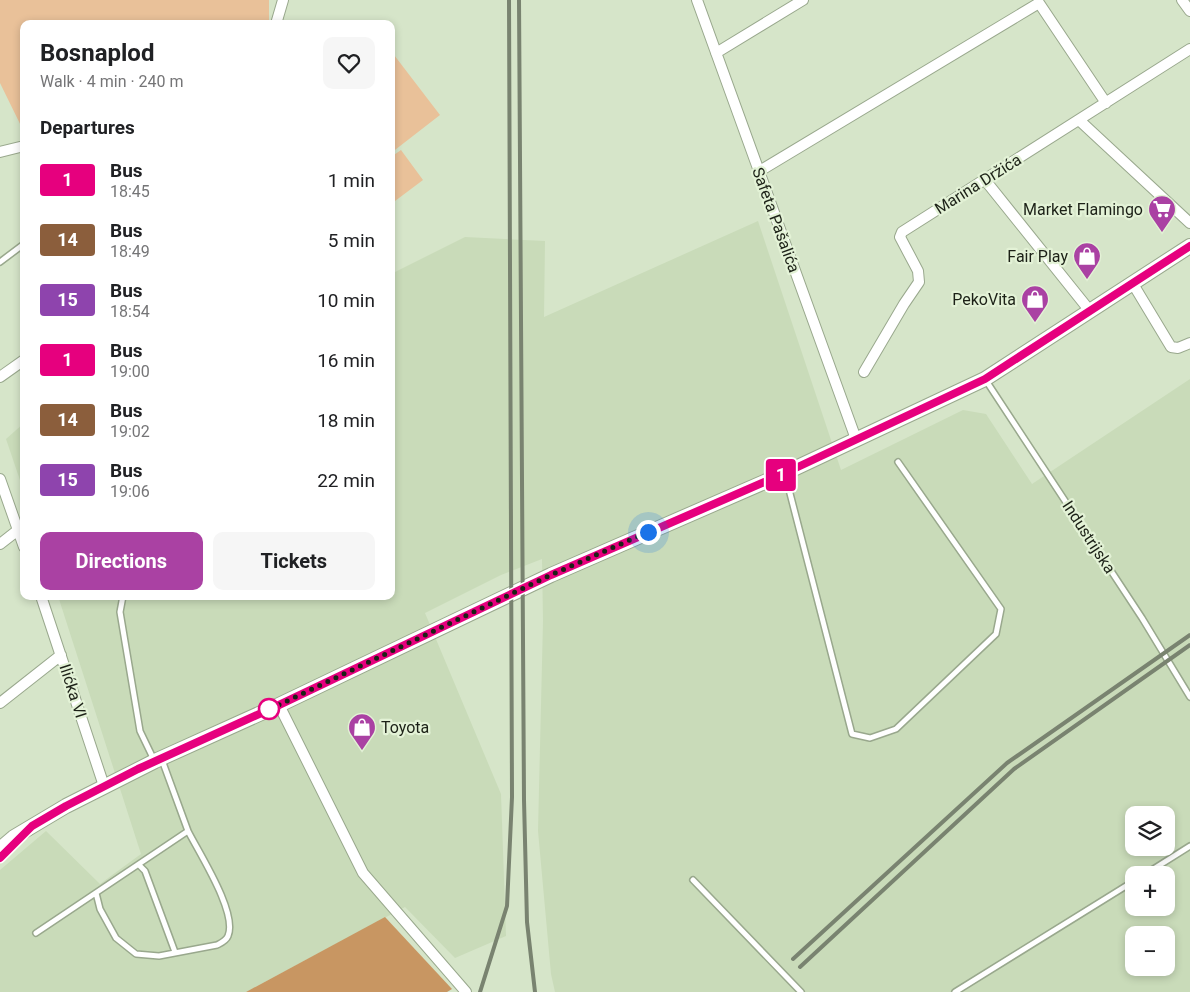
<!DOCTYPE html>
<meta charset="utf-8">
<style>
:root{--surface:#fff;--page:#f6f6f6;--text:#202124;--muted:#757577;--accent:#aa41a3}
body{margin:0;font-family:Roboto,sans-serif;background:var(--page);color:var(--text);height:100vh;display:flex;flex-direction:column;font-size:19px;white-space:nowrap}
*{box-sizing:border-box;margin:0}
p{font-size:16px;color:var(--muted)}
.icon{flex:none;width:28px;height:28px;fill:none;stroke:currentColor;stroke-width:2;stroke-linecap:round;stroke-linejoin:round}
.map{position:relative;flex:1;overflow:hidden}
.drawer{position:absolute;left:20px;top:20px;width:375px;height:580px;display:flex;flex-direction:column;background:var(--surface);border-radius:10px;box-shadow:0 2px 8px #0003}
.drawer>*{flex:none}
.badge{padding:0 10px;border-radius:4px;font-size:18px;line-height:32px}
.fabs{position:absolute;left:1125px;top:806px;display:grid;gap:10px}
.fabs a{display:grid;place-items:center;width:50px;height:50px;border-radius:10px;background:var(--surface);box-shadow:0 2px 8px #0003;font-size:25px}
.you{position:absolute;width:25px;height:25px;margin:-12px;border:4px solid #fff;border-radius:50%;background:#1a73e8;box-shadow:0 0 0 8px #1a73e833}
.map>.badge{position:absolute;translate:-50% -50%;box-shadow:0 0 0 2px #fff}
h2{padding:0 20px;font-size:19px;line-height:45px}
.round{display:grid;place-items:center;flex:none;width:52px;height:52px;border-radius:10px;background:var(--page)}
.summary{display:flex;align-items:center;justify-content:space-between;height:85px;padding:0 20px}
h1{font-size:24px;font-weight:700;line-height:38px}
.primary-button{display:flex;gap:10px;margin-top:auto;padding:10px 20px}
.primary-button a{flex:1;height:58px;border-radius:10px;background:var(--accent);color:#fff;font-size:20px;font-weight:700;line-height:58px;text-align:center}
.primary-button a+a{background:var(--page);color:var(--text)}
ul{padding:0;list-style:none}
li{display:flex;align-items:center;gap:15px;height:60px;padding:0 20px}
li div{flex:1}
li b{display:block;font-size:19px}
li em{font-style:normal}
li .badge{min-width:55px;font-weight:700;text-align:center}
.map>svg:first-child{display:block}
.built{fill:#c9dbb9;fill-rule:evenodd}
.green{fill:#e9c199}
.forest{fill:#c89662}
.lines{fill:none;stroke-linecap:round;stroke-linejoin:round}
.lane-casing{stroke:#99a88d;stroke-width:8}
.street-casing{stroke:#99a88d;stroke-width:12}
.secondary-casing{stroke:#99a88d;stroke-width:16}
.lane{stroke:#fff;stroke-width:5}
.street{stroke:#fff;stroke-width:10}
.secondary{stroke:#fff;stroke-width:14}
.rail{stroke:#798370;stroke-width:4}
.line-casing{stroke:#fff;stroke-width:11}
.line{stroke:#e6007e;stroke-width:8}
.walk{stroke:#1c2117;stroke-width:5;stroke-dasharray:0 9}
.stop-dot{fill:#fff;stroke:#e6007e;stroke-width:2.5}
.labels{text-anchor:middle;dominant-baseline:central;stroke-width:4.5;stroke-linejoin:round;paint-order:stroke}
.street-label{font-size:16px;fill:#1c2117;stroke:#e3f2d6}
.poi-label{font-size:16px;fill:#1c2117;stroke:#e3f2d6;text-anchor:end}
</style>
<div class="map">
<svg width="1190" height="992" viewBox="0 0 1190 992">
<rect width="100%" height="100%" fill="#d6e5c9"/>
<!-- built -->
<path class="built" d="M 758,221 L 841,470 L 963,410 L 986,414 L 1032,484 L 1190,379 L 1190,992 L 555,992 L 551,974 L 538,831 L 543,621 L 542,559 L 501,575 L 425,613 L 501,794 L 506,936 L 455,958 L 405,907 L 246,992 L 0,992 L 0,870 L 46,831 L 100,884 L 141,854 L 58,596 L 391,596 L 391,274 L 465,237 L 545,241 L 544,317 ZM 1134,815 L 1166,815 L 1166,848 L 1134,848 ZM 1134,875 L 1166,875 L 1166,908 L 1134,908 ZM 1134,935 L 1166,935 L 1166,968 L 1134,968 Z
M 24,423 L 24,492 L 6,439 Z"/>
<!-- green -->
<path class="green" d="M 0,0 L 269,0 L 269,24 L 24,24 L 24,132 L 0,83 Z
M 391,51 L 440,115 L 391,153 Z
M 401,150 L 423,180 L 391,204 L 391,157 Z"/>
<!-- forest -->
<path class="forest" d="M 385,917 L 452,989 L 447,992 L 246,992 Z"/>
<g class="lines">
<!-- lane casing -->
<g class="lane-casing">
<path id="lane" d="M 0,262 L 24,244
M 985,379 L 1142,618 L 1190,697
M 785,474 L 852,734 L 870,738 L 896,729 L 996,634 L 1001,609 L 898,462
M 123,596 L 120,612 L 140,731 L 154,760
M 139,865 L 145,871 L 175,952
M 1144,875 L 1190,846
M 693,880 L 801,992
M 96,893 L 100,909 L 116,938 L 136,954 L 159,956 L 217,945 C 221,943 226,941 228,936 C 238,913 199,853 188,831
M 36,933 L 188,831 L 162,760
M 955,992 L 1134,881"/>
</g>
<!-- street casing -->
<g class="street-casing">
<path id="street" d="M 697,0 L 856,439
M 1182,0 L 1190,11
M 276,24 L 283,0
M 716,53 L 803,0
M 1079,120 L 1190,223
M 0,152 L 24,146
M 758,172 L 1039,3 L 1106,103
M 985,180 L 1090,311
M 1133,284 L 1171,347 L 1178,348 L 1190,343
M 864,372 L 904,304 L 919,282 L 918,271 L 900,237 L 902,232 L 1190,49
M 0,377 L 24,360
M 0,479 L 24,547
M 0,544 L 18,530
M 41,596 L 104,786
M 0,703 L 61,655
M 279,705 L 363,873 L 466,992"/>
</g>
<!-- secondary casing -->
<g class="secondary-casing">
<path id="secondary" d="M 0,849 L 14,837 L 66,806 L 155,761 L 279,705 L 551,575 L 785,473 L 985,379 L 1190,246"/>
</g>
<!-- lane -->
<use href="#lane" class="lane"/>
<!-- street -->
<use href="#street" class="street"/>
<!-- secondary -->
<use href="#secondary" class="secondary"/>
<!-- rail -->
<path class="rail" d="M 519,0 L 524,800 L 527,922 L 535,992
M 793,959 L 1007,763 L 1190,635
M 800,967 L 1014,769 L 1190,645
M 480,992 L 507,906 L 512,797 L 509,0"/>
</g>
<g class="lines">
<!-- line casing -->
<g class="line-casing">
<path id="line" d="M 0,858 L 32,826 L 66,806 L 138,769 L 279,705 L 551,575 L 785,473 L 985,379 L 1190,246"/>
</g>
<!-- line -->
<use href="#line" class="line"/>
<!-- walk -->
<path class="walk" d="M 269,709 L 262,713 L 551,575 L 648,532"/>
</g>
<!-- icons -->
<defs>
<g id="supermarket-pin" transform="scale(1.4375)"><path d="M0 17L-7.5 6A9.5 9.5 0 1 1 7.5 6Z" fill="#aa41a3" stroke="#e3f2d6"/><path d="M-6-5.5h2.5l.6 2H6L4.5 2H-2.5L-4.4-4H-6ZM-1.5 3.2a1.3 1.3 0 1 0 .1 0ZM3 3.2a1.3 1.3 0 1 0 .1 0Z" fill="#fff"/></g>
<g id="shop-pin" transform="scale(1.4375)"><path d="M0 17L-7.5 6A9.5 9.5 0 1 1 7.5 6Z" fill="#aa41a3" stroke="#e3f2d6"/><path d="M-5-2.5h2.3a2.7 3.5 0 0 1 5.4 0H5L5.5 6h-11ZM-1.5-2.5h3a1.5 2.3 0 0 0-3 0Z" fill="#fff"/></g>
</defs>
<g fill-rule="evenodd">
<use href="#supermarket-pin" x="1162" y="209"/>
<use href="#shop-pin" x="1087" y="256"/>
<use href="#shop-pin" x="1035" y="299"/>
<use href="#shop-pin" x="362" y="727"/>
</g>
<!-- markers -->
<circle class="stop-dot" cx="269" cy="709" r="10"/>
<g class="labels">
<!-- street labels -->
<g class="street-label">
<text transform="translate(978 184) rotate(-32)">Marina Držića</text>
<text transform="translate(776 220) rotate(70)">Safeta Pašalića</text>
<text transform="translate(1089 537) rotate(57)">Industrijska</text>
<text transform="translate(73 691) rotate(72)">Ilićka VI</text>
</g>
<!-- poi labels -->
<g class="poi-label">
<text x="1143" y="209">Market Flamingo</text>
<text x="1068" y="256">Fair Play</text>
<text x="1016" y="299">PekoVita</text>
<text x="381" y="727" text-anchor="start">Toyota</text>
</g>
</g>
</svg>
<div class="fabs">
<a><svg class="icon" aria-label="layers" viewBox="0 0 24 24"><path d="M12 4l9 5-9 5-9-5zM3 14l9 5 9-5"/></svg></a>
<a>+</a>
<a>−</a>
</div>
<div class="you" style="left:648px;top:532px"></div>
<b class="badge" style="left:781px;top:475px;background:#e6007e;color:#fff">1</b>
<section class="drawer">
<div class="summary"><div><h1>Bosnaplod</h1><p>Walk · 4 min · 240 m</p></div><a class="round"><svg class="icon" aria-label="heart" viewBox="0 0 24 24"><path d="M12 20l-8-8c-3-5 5-10 8-4 3-6 11-1 8 4z"/></svg></a></div>
<h2>Departures</h2>
<ul>
<li><span class="badge" style="background:#e6007e;color:#fff">1</span><div><b>Bus</b><p>18:45</p></div><em>1 min</em></li>
<li><span class="badge" style="background:#8b5e3c;color:#fff">14</span><div><b>Bus</b><p>18:49</p></div><em>5 min</em></li>
<li><span class="badge" style="background:#8e44ad;color:#fff">15</span><div><b>Bus</b><p>18:54</p></div><em>10 min</em></li>
<li><span class="badge" style="background:#e6007e;color:#fff">1</span><div><b>Bus</b><p>19:00</p></div><em>16 min</em></li>
<li><span class="badge" style="background:#8b5e3c;color:#fff">14</span><div><b>Bus</b><p>19:02</p></div><em>18 min</em></li>
<li><span class="badge" style="background:#8e44ad;color:#fff">15</span><div><b>Bus</b><p>19:06</p></div><em>22 min</em></li>
</ul>
<div class="primary-button"><a>Directions</a><a>Tickets</a></div>
</section>
</div>
